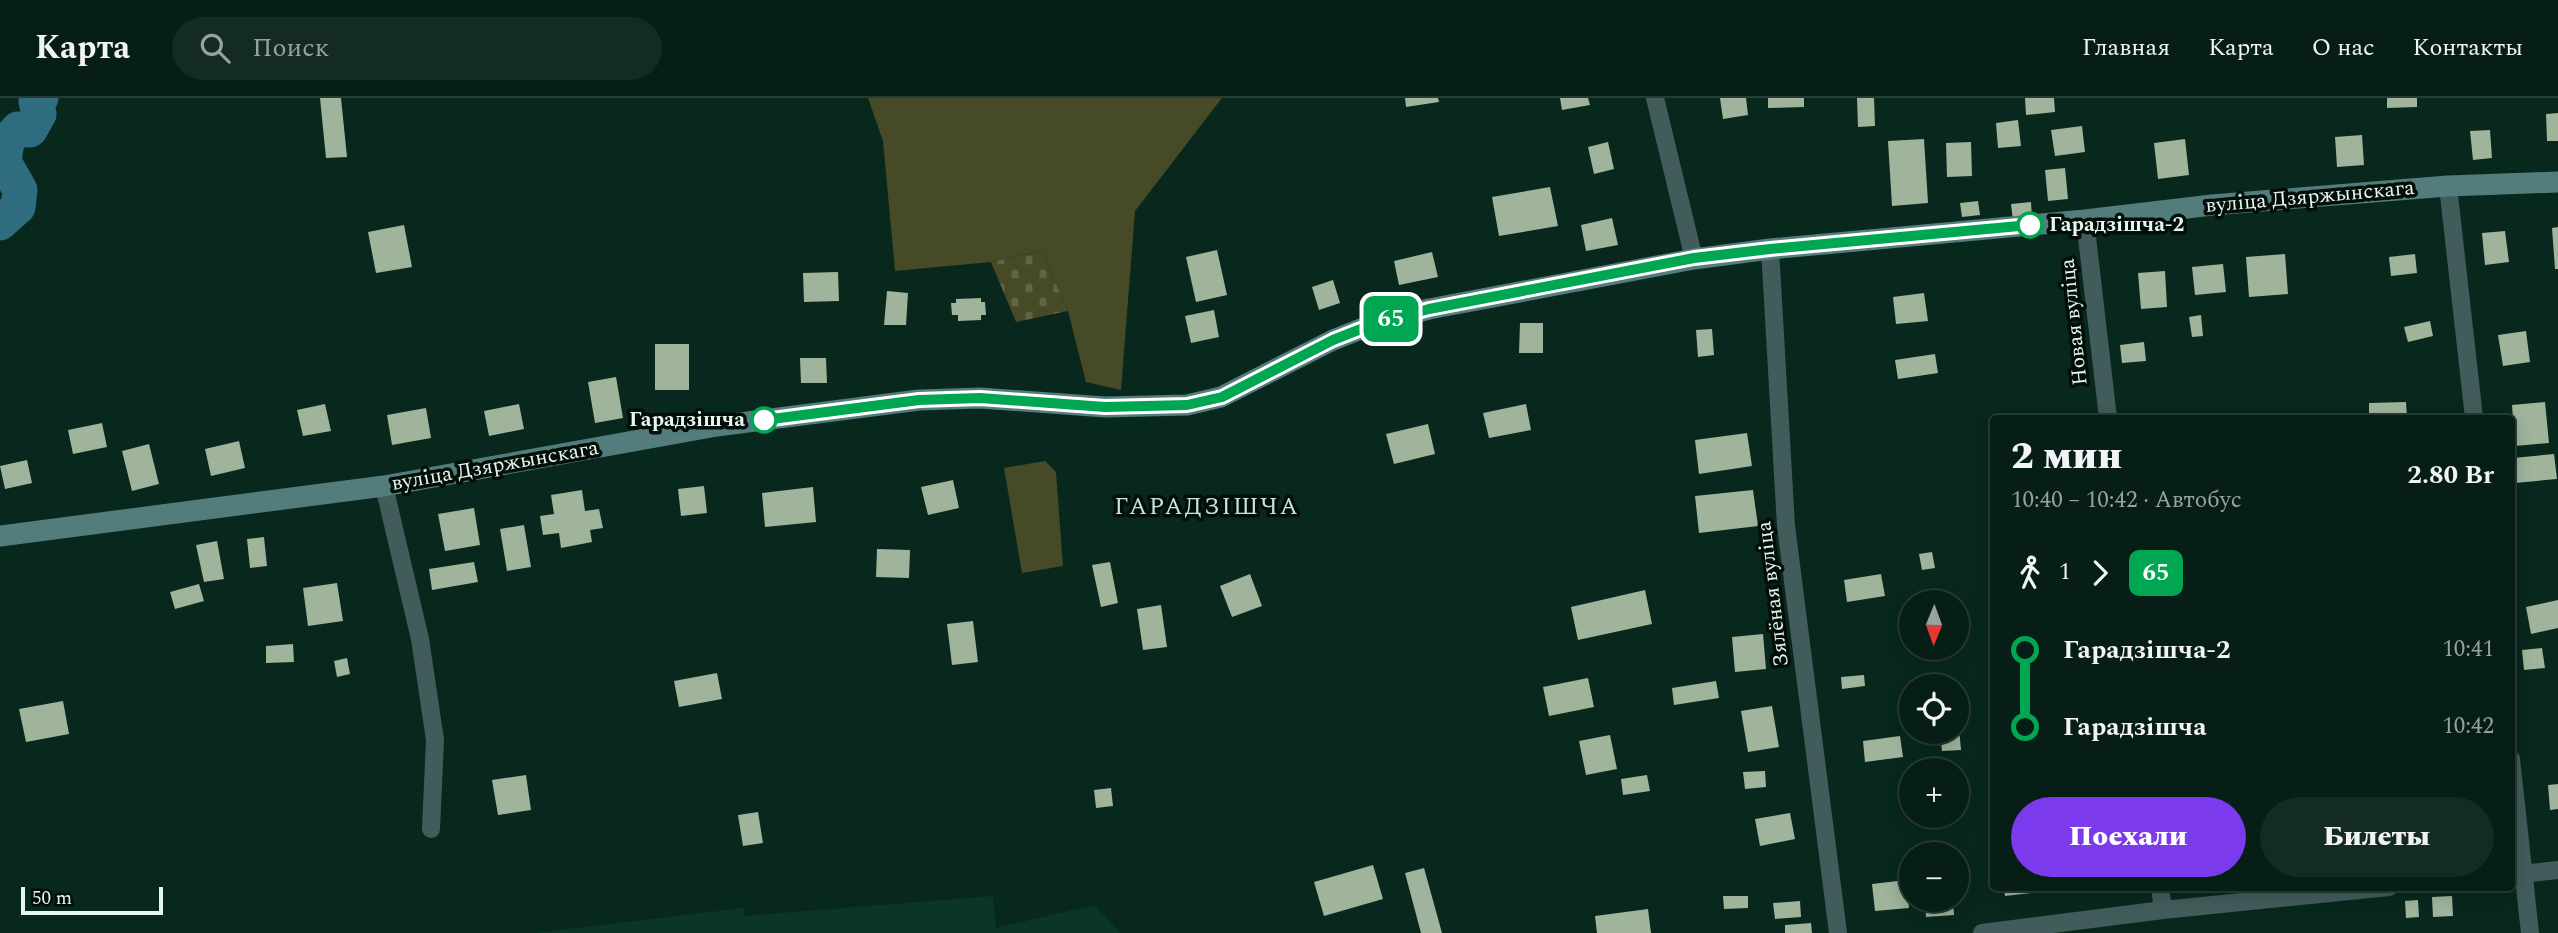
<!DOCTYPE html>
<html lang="ru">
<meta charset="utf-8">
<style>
:root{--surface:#061e16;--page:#142b23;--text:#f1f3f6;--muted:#98a2a1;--line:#273c35;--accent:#7c3aed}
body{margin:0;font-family:Spectral,serif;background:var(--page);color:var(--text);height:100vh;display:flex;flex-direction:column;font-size:26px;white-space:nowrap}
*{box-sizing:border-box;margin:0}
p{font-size:23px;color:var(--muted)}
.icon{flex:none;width:38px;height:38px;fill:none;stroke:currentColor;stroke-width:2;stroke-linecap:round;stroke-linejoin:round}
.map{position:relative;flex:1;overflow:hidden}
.details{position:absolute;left:1990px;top:317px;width:525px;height:476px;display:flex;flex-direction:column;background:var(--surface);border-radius:7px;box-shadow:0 4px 18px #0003,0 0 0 2px var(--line)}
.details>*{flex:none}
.badge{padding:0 14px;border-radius:10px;font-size:24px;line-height:46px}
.needle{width:46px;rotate:181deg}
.tools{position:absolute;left:1899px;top:492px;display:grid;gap:14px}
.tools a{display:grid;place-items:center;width:70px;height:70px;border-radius:50%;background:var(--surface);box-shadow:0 4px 18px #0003,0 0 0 2px var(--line);font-size:35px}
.scale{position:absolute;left:21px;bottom:18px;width:142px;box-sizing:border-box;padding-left:7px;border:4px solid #e6f7ef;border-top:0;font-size:19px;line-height:24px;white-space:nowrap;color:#e6f7ef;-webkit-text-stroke:5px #030e09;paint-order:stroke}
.map>.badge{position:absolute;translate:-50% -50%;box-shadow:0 0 0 4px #fff}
.legs{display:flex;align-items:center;gap:10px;height:77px;padding:0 21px;font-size:23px}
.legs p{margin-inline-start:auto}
.headline{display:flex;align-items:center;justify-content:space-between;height:119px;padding:0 21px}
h1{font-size:38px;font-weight:800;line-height:52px}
.button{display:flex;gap:14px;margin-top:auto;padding:14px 21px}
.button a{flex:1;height:80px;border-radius:42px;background:var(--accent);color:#fff;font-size:28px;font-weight:800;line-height:80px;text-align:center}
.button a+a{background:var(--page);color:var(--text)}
ul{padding:0 21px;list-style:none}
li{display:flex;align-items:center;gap:24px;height:77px;font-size:26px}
li i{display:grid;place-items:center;width:10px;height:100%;margin:0 9px;background:currentColor}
li i::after{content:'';width:18px;height:18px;margin:-9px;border:5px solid;border-radius:50%;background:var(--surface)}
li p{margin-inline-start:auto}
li:first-child i{background:linear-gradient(#0000 50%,currentColor 0)}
li:last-child i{background:linear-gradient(currentColor 50%,#0000 0)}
header{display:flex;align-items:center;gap:42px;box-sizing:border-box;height:98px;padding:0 35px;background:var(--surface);border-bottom:2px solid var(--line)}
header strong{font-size:33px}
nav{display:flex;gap:38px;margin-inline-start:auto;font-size:24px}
.search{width:490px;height:63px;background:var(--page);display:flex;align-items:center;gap:18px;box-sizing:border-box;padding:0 24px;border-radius:38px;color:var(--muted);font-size:26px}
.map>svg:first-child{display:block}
.built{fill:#0a3528}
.green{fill:#464a26}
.cemetery{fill:url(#cemetery-stones)}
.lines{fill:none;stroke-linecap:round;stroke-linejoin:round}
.river{stroke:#2f6c7f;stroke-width:35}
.building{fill:#9fb49b}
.street{stroke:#425c5b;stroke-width:18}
.secondary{stroke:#527d7c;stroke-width:21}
.line-1-casing{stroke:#fff;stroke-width:16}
.line-1{stroke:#00a651;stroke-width:10}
.stop-1-dot{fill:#fff;stroke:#00a651;stroke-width:3.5}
.labels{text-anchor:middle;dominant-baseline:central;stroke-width:7;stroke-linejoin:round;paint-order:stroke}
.street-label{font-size:21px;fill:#e6f7ef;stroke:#030e09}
.stop-label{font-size:21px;font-weight:bold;fill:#e6f7ef;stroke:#030e09;text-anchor:start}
.quarter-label{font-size:24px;letter-spacing:2px;fill:#c3e6d7;stroke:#030e09}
</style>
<header>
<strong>Карта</strong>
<div class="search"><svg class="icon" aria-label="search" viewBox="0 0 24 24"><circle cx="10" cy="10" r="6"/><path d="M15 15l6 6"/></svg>Поиск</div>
<nav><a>Главная</a><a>Карта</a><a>О нас</a><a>Контакты</a></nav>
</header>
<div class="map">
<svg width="2558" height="835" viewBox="0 0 2558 835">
<defs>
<pattern id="cemetery-stones" width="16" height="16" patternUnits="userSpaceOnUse" patternTransform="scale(1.75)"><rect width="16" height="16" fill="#464a26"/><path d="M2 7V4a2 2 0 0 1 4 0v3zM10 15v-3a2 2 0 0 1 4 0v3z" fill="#616546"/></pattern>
</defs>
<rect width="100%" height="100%" fill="#08281d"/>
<!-- built -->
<path class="built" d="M 993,798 L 996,830 L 1094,807 L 1121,835 L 534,835 L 744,810 L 744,818 Z"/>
<!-- green -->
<path class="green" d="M 868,0 L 1222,0 L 1135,113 L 1121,292 L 1086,284 L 1068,213 L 1042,153 L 991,164 L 895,173 L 883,43 Z
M 1045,363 L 1056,374 L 1063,468 L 1022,475 L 1004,370 Z"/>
<!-- cemetery -->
<path class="cemetery" d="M 1042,153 L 1068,213 L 1016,224 L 991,164 Z"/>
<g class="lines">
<!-- river -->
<path class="river" d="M 0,125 L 18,109 L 20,92 L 4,64 L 7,43 L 18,31 L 30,32 L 39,16 L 36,3 L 41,0"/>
</g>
<!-- building -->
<path class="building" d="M 320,0 L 341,0 L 347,59 L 326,60 Z
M 1405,0 L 1438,0 L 1439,4 L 1406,9 Z
M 1560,0 L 1588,0 L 1590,7 L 1562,12 Z
M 1720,0 L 1746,0 L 1748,17 L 1723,21 Z
M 1768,0 L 1804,0 L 1804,9 L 1768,10 Z
M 1857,0 L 1874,0 L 1875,28 L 1858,29 Z
M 2025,0 L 2054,0 L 2055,14 L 2026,17 Z
M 2387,0 L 2417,0 L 2417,9 L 2387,10 Z
M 2558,15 L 2558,43 L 2547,43 L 2546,16 Z
M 2018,22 L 2021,48 L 1998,50 L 1996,25 Z
M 2082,28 L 2085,54 L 2055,58 L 2051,32 Z
M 2490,32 L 2492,60 L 2473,62 L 2470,33 Z
M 2362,37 L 2364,67 L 2337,69 L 2335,39 Z
M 1924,41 L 1928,105 L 1892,108 L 1888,43 Z
M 2185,41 L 2189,77 L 2158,81 L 2154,45 Z
M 1608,44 L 1614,71 L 1594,76 L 1588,49 Z
M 1971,44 L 1972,78 L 1947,79 L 1946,45 Z
M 2065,70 L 2068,101 L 2048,103 L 2045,72 Z
M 1550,89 L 1558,128 L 1499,138 L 1492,99 Z
M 1978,103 L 1980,117 L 1962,119 L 1960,105 Z
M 2031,104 L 2032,121 L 2013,123 L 2011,106 Z
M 1612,120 L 1618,147 L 1586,153 L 1581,127 Z
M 404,127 L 412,169 L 376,175 L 368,134 Z
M 2558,129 L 2558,171 L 2555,171 L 2552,130 Z
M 2505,133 L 2509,164 L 2485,167 L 2482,135 Z
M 1217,152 L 1227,197 L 1196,204 L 1186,159 Z
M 1432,154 L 1438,179 L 1399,187 L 1394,163 Z
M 2285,156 L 2288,196 L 2249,199 L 2246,159 Z
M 2415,156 L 2417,175 L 2391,178 L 2389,159 Z
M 2223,166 L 2226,194 L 2195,197 L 2192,169 Z
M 2165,173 L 2167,209 L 2141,211 L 2138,175 Z
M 838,174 L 839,203 L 804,204 L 803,175 Z
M 1333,182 L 1340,205 L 1319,212 L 1312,189 Z
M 887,193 L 908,195 L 906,227 L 884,227 Z
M 1924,195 L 1928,223 L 1896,226 L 1893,199 Z
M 981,200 L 981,204 L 985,204 L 986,217 L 981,217 L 981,222 L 958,223 L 958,217 L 952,217 L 951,205 L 956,205 L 956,201 Z
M 1214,212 L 1219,239 L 1191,245 L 1185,218 Z
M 2201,217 L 2203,238 L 2192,239 L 2189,219 Z
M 2430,223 L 2433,238 L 2408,244 L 2404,229 Z
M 1520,225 L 1543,225 L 1543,255 L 1519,255 Z
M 1712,231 L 1714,257 L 1698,259 L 1696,232 Z
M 2526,233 L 2530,264 L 2503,268 L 2498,237 Z
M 2144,244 L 2146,263 L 2122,265 L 2120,247 Z
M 655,246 L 689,246 L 689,292 L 655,292 Z
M 1935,256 L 1938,275 L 1898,281 L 1895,262 Z
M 800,260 L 826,260 L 827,285 L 801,285 Z
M 616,279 L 623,320 L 595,325 L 588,284 Z
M 2406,304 L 2407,320 L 2369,320 L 2369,305 Z
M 2545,304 L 2549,345 L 2515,348 L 2512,307 Z
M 325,306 L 331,333 L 303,338 L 297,312 Z
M 519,306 L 524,331 L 489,338 L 484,313 Z
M 1526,306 L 1531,332 L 1489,340 L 1483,315 Z
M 426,310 L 431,340 L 392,347 L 387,317 Z
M 102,325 L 107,349 L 73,356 L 68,332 Z
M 1428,326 L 1435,356 L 1394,366 L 1386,336 Z
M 1747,335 L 1752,368 L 1699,376 L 1695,342 Z
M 239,343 L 245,370 L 211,378 L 205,351 Z
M 149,346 L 159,386 L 132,393 L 122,353 Z
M 2554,356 L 2557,381 L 2515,385 L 2513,360 Z
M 27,362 L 32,385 L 5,391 L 0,368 Z
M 953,382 L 959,410 L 928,417 L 921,389 Z
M 704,388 L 707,415 L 681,418 L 678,391 Z
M 813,389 L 816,424 L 765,429 L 762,395 Z
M 582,392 L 585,413 L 599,411 L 603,430 L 590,432 L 592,444 L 561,450 L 559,435 L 543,437 L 540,418 L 554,416 L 551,397 Z
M 1753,392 L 1758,428 L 1699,435 L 1695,398 Z
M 474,410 L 480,447 L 445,453 L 438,416 Z
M 524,427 L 531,469 L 507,473 L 500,431 Z
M 264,439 L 267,468 L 250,470 L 247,441 Z
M 217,443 L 224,481 L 204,484 L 196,447 Z
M 877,451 L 910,452 L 909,480 L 876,479 Z
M 1932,454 L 1935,470 L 1922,472 L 1919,456 Z
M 474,464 L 478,484 L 432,492 L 429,471 Z
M 1110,464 L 1118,505 L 1101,509 L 1092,467 Z
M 1250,476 L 1262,508 L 1232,519 L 1220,488 Z
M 1881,476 L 1885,498 L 1847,504 L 1844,482 Z
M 337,485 L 343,523 L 308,528 L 303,490 Z
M 199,486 L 204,503 L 175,511 L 170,494 Z
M 1645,492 L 1652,526 L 1578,542 L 1571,509 Z
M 2558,502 L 2558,530 L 2531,536 L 2526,509 Z
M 1161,507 L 1167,549 L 1143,552 L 1137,511 Z
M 973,523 L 978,564 L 952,567 L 947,526 Z
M 1763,536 L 1766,571 L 1735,574 L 1732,539 Z
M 293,546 L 294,564 L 266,565 L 266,548 Z
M 2542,550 L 2545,570 L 2524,572 L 2522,552 Z
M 347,560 L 350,576 L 337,579 L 334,563 Z
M 717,575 L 722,601 L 679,609 L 674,583 Z
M 1864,577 L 1865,588 L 1842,591 L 1841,579 Z
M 1588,580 L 1594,609 L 1549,618 L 1543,589 Z
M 1716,583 L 1719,600 L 1674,607 L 1672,590 Z
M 63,603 L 69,636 L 26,644 L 19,611 Z
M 1772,608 L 1779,649 L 1748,654 L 1741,613 Z
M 1956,620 L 1958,620 L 1961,652 L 1942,653 L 1940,634 L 1956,634 Z
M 1610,637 L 1617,671 L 1586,677 L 1579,643 Z
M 1900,638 L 1903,659 L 1865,664 L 1863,643 Z
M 1765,673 L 1766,689 L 1745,691 L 1743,674 Z
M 526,677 L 531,712 L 498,717 L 492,682 Z
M 1647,677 L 1650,693 L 1623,697 L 1621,681 Z
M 2558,686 L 2558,711 L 2550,712 L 2548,687 Z
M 1111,690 L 1113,708 L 1096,710 L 1094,692 Z
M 758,714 L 763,745 L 743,748 L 738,717 Z
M 1790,715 L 1795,741 L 1760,748 L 1755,721 Z
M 1373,767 L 1383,801 L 1324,818 L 1314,784 Z
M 1424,770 L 1442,835 L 1421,835 L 1405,775 Z
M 1906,782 L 1909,810 L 1875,813 L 1872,786 Z
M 2004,789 L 2030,789 L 2031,795 L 2005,798 Z
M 1723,798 L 1748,798 L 1748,810 L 1724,811 Z
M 2452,798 L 2453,818 L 2433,819 L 2432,799 Z
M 1925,802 L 1953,802 L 1954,817 L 1926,819 Z
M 2418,802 L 2419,819 L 2406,820 L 2405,803 Z
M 1800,803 L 1801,819 L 1775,821 L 1773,805 Z
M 1648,811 L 1651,835 L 1597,835 L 1595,818 Z
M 1811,825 L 1812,835 L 1785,835 L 1785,827 Z"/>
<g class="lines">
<!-- street -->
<path class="street" d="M 1655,0 L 1694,161
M 2448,88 L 2474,320
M 2085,122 L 2108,320
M 1770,151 L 1786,428 L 1838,835
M 384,388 L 420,541 L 435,642 L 431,731
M 2511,661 L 2530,835
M 2511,777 L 2558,772
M 2160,789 L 2163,812
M 1982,835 L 2163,812 L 2389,789"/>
<!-- secondary -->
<path class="secondary" d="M 0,438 L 384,388 L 717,328 L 919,302 L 980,300 L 1105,309 L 1187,307 L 1221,299 L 1333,242 L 1376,225 L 1429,211 L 1694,161 L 1770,151 L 2085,122 L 2212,107 L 2448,88 L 2558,84"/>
</g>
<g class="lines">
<!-- line-1 casing -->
<g class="line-1-casing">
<path id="line-1" d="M 764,322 L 919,302 L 980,300 L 1105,309 L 1187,307 L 1222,299 L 1333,242 L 1376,225 L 1429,211 L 1694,160 L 1770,151 L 2030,127"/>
</g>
<!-- line-1 -->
<use href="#line-1" class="line-1"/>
</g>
<!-- markers -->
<g class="stop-1-dot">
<circle cx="2030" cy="127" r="12"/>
<circle cx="764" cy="322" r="12"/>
</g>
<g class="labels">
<!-- street labels -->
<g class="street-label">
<text transform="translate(2310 99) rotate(-5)">вуліца Дзяржынскага</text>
<text transform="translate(2074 224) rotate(-96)">Новая вуліца</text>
<text transform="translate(495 368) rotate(-10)">вуліца Дзяржынскага</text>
<text transform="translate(1773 496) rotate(-97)">Зялёная вуліца</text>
</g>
<!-- stop labels -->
<g class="stop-label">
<text x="2049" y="127">Гарадзішча-2</text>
<text x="745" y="322" text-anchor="end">Гарадзішча</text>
</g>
<!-- quarter labels -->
<g class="quarter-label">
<text x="1207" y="409">ГАРАДЗІШЧА</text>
</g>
</g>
</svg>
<div class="tools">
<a><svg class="needle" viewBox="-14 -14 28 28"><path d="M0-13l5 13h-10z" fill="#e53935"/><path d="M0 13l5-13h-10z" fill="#98a2a1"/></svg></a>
<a><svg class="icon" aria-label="locate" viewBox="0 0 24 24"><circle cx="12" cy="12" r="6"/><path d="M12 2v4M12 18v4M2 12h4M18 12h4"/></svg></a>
<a>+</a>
<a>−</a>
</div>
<div class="scale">50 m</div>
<b class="badge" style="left:1391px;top:221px;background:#00a651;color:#fff">65</b>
<section class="details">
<div class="headline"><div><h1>2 мин</h1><p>10:40 – 10:42 · Автобус</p></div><b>2.80 Br</b></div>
<div class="legs"><svg class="icon" aria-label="walk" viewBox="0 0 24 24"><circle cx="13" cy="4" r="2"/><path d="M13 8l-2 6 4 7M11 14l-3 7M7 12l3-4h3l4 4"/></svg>1<svg class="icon" aria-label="forward" viewBox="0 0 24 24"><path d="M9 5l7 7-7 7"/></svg><b class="badge" style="background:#00a651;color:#fff">65</b></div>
<ul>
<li><i style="color:#00a651"></i><b>Гарадзішча-2</b><p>10:41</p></li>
<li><i style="color:#00a651"></i><b>Гарадзішча</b><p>10:42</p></li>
</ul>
<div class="button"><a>Поехали</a><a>Билеты</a></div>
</section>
</div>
